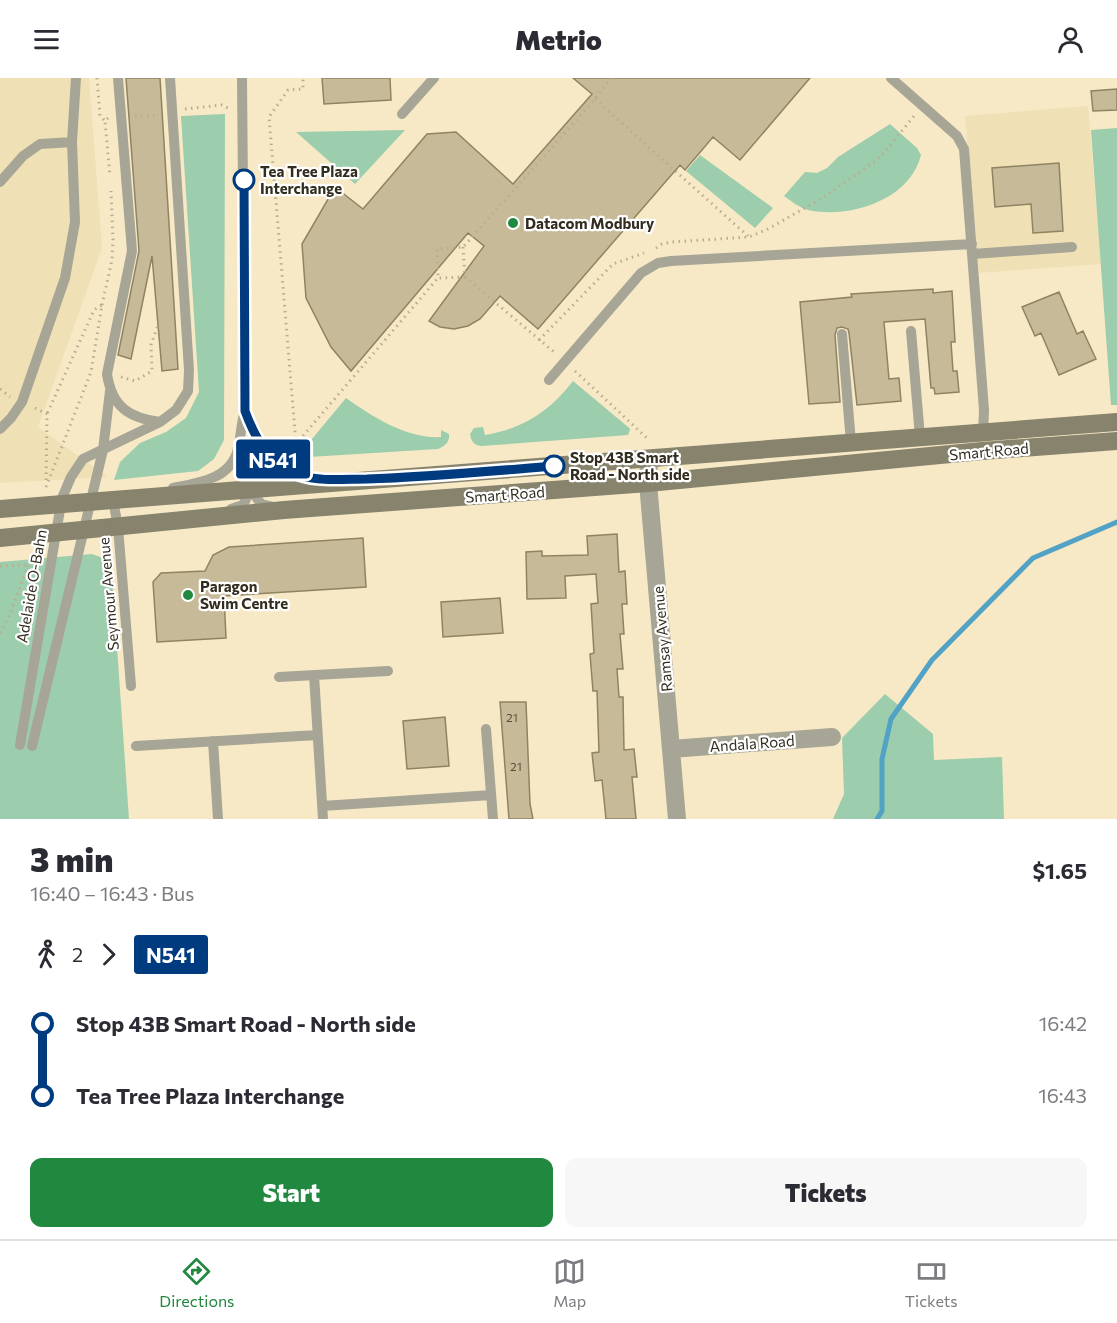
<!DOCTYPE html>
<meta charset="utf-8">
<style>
:root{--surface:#fff;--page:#f7f7f7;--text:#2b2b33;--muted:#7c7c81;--line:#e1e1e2;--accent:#20893f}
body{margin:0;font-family:Commissioner,sans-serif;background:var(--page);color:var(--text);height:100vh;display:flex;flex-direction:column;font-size:22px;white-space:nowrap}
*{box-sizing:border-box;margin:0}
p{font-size:20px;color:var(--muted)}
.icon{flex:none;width:33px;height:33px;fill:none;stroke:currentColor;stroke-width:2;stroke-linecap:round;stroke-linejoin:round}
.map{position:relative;height:741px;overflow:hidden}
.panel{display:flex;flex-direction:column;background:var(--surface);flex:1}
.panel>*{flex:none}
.badge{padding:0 12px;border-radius:4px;font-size:21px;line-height:39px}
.map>.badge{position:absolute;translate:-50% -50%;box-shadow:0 0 0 3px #fff}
.legs{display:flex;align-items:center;gap:9px;height:66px;padding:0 30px;font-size:20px}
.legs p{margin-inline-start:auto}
.summary{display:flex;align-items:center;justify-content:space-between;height:102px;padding:0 30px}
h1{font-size:33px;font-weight:800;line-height:45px}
.action{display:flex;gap:12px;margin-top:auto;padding:12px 30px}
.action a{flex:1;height:69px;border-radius:12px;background:var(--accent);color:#fff;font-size:24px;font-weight:800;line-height:69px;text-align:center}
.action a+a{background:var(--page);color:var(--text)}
ul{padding:0 30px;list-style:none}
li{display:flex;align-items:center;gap:21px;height:72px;font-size:22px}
li i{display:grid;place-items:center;width:9px;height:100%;margin:0 8px;background:currentColor}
li i::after{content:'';width:15px;height:15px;margin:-8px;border:4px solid;border-radius:50%;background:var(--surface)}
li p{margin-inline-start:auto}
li:first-child i{background:linear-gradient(#0000 50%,currentColor 0)}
li:last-child i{background:linear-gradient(currentColor 50%,#0000 0)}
header{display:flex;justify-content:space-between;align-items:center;height:78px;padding:0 30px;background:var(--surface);font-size:27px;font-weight:800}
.dock{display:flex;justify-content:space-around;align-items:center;height:84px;border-top:2px solid var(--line);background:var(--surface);font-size:16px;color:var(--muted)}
.dock a{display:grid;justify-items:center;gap:3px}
.dock .current{color:var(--accent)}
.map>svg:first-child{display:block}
.built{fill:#f0e0b5}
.green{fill:#9ccdac}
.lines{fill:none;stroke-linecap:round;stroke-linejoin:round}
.stream{stroke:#51a2c4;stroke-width:5}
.building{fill:#c7ba98;stroke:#8f8362;stroke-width:1.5}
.path{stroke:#b8ad90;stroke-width:3;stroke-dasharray:1.5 4.5;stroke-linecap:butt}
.lane{stroke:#a7a595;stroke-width:10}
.street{stroke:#a7a595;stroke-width:18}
.secondary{stroke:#87836d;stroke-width:18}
.secondary-bridge{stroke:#87836d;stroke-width:18}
.line-1-casing{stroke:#fff;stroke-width:14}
.line-1{stroke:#003b80;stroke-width:9}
.stop-1-dot{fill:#fff;stroke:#003b80;stroke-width:3}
.poi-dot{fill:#20893f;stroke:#fff;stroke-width:2}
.labels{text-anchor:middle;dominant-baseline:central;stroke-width:4.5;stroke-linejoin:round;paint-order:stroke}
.number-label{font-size:12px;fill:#57503d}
.stop-label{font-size:15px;font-weight:bold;fill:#322d1f;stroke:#fff;text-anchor:start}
.poi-label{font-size:15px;font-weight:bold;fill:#322d1f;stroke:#fff;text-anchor:start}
.street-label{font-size:15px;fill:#322d1f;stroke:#fff}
</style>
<header><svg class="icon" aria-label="menu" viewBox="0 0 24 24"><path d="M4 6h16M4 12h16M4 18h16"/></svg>Metrio<svg class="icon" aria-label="person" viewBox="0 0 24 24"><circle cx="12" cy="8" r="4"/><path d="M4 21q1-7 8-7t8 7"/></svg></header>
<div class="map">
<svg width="1117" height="741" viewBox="0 0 1117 741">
<rect width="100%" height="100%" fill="#f7e9c6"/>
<!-- built -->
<path class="built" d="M 0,0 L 89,0 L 102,170 L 38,349 L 108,399 L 0,405 Z
M 1088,28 L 1101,186 L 979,195 L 965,38 Z"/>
<!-- green -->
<path class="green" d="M 225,36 L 224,362 L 214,381 L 198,393 L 114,402 L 120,384 L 140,365 L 166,354 L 186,340 L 199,314 L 181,38 Z
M 890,46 L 917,70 L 921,77 C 910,122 850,141 808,132 C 799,129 792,124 784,118 L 805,94 L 817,95 L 827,90 L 838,79 Z
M 1117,50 L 1117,327 L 1111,327 L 1091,52 Z
M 405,52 L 355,106 L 296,54 Z
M 700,77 L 773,130 L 755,150 L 686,93 Z
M 573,303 L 628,349 L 630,351 L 628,357 L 482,368 C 475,368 471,364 470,356 L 474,350 L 483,349 L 485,357 C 523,351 550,333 573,303 Z
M 346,320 C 373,339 407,361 441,359 L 441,352 L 449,356 C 450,364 445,368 438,371 L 309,379 L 305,371 L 307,367 Z
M 92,476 L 111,483 L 129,741 L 0,741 L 0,484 Z
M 885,616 L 933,656 L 934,682 L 1002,679 L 1004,741 L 833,741 L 844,716 L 842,660 Z"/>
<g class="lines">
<!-- stream -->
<path class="stream" d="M 877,741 L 882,733 L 882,681 L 891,641 L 932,582 L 1033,480 L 1117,444"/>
</g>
<!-- building -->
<path class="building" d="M 126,0 L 160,0 L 178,291 L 162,293 L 152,178 L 131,281 L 118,277 L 139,173 Z
M 322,0 L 390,0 L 391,22 L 324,26 Z
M 573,0 L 810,0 L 740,82 L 713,59 L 685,92 L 680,87 L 538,251 L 500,218 L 480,241 L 468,248 L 454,251 L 440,249 L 429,243 L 484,168 L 468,155 L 351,293 L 331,269 L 306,220 L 302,166 L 335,109 L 363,131 L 427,56 L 456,54 L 513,106 L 592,16 Z
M 1117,11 L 1117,32 L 1093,33 L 1091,13 Z
M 1059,85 L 1063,153 L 1033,155 L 1031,126 L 995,129 L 992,90 Z
M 933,211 L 933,215 L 952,213 L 955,264 L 951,264 L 953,293 L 957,293 L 959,314 L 935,316 L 934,310 L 931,310 L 925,241 L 884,244 L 889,301 L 899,300 L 901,323 L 857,327 L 849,255 L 848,251 L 842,249 L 837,250 L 835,257 L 840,324 L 809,326 L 800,224 L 852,219 L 851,216 Z
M 1059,214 L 1077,256 L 1083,253 L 1096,281 L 1059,297 L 1041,255 L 1035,258 L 1022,229 Z
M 617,456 L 619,494 L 625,493 L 627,526 L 622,526 L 624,556 L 620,556 L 623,591 L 617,591 L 619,619 L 623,619 L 624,672 L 634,671 L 637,699 L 632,699 L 636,741 L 606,741 L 602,702 L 595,703 L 592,675 L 599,674 L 597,613 L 593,613 L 590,576 L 594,575 L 591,526 L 598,525 L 596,496 L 565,498 L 566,520 L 527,521 L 526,474 L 542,473 L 542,478 L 588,477 L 587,458 Z
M 363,460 L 366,509 L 224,518 L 226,560 L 157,564 L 153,504 L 161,495 L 205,493 L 213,477 L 229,469 Z
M 500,520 L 503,555 L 443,559 L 441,524 Z
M 500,624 L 526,624 L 530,726 L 533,741 L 509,741 Z
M 445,639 L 449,688 L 407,691 L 403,643 Z"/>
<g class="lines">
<!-- path -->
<path class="path" d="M 97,0 L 100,37 L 104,42
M 595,21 L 748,158
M 185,31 L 222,27 L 228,30
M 135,38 L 159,37
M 108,40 L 105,43 L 110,98
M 463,169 L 465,199 L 438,200 L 437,171 L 463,169 L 595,21 L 611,0
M 656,170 L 662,166 L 672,164 L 749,159 L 768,151 L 824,119 L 874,84 L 884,75 L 914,38
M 465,199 L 554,274
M 102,227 L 112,182 L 113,162 L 111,113
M 539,262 L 613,186 L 644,175
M 575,293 L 648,361
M 121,299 L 135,303 L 152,293 L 151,267 L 158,247
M 0,311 L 10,319
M 35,330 L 47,336 L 46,406
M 296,366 L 269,39 L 288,12 L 303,11 L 303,0
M 293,379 L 296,366 L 438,200
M 46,409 L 91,294 L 102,227 L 94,232 L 47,336
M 0,488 L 29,487
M 0,555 L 10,536 L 33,474"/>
<!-- lane -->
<path class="lane" d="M 118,0 L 132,173 L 107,296 C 112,329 129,340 160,344
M 891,0 L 957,58 L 964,71 L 984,332 L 983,358
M 402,36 L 434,0
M 0,104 L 23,78 L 40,66 L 72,64
M 973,176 L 1072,169
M 911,253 L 920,359
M 842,256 L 851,365
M 549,302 L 641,195 L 658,185 L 671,183 L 972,166
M 245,333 C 260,372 274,392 316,401
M 0,351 L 11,340 L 22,324 L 65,200 L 75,144 L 72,64 L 76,0
M 238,373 L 251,412 L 261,426 L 274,429
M 173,410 C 199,405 231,401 238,371 C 241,358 241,345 245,333 L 242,0
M 117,421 L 113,422 L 118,449 L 131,608
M 231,431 L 243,427 C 257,402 256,390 256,362
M 314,597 L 323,741
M 279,599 L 388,593
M 486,651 L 493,741
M 213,663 L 218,741
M 20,667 L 62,420 L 71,399 L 83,381 L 160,344 L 176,332 L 188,313 L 189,292 L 170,0
M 32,668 L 103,372 L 110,313
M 136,668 L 317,657
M 322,728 L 491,717"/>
<!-- street -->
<path class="street" d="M 649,381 L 648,405 L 677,741
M 671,671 L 832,659"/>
<!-- secondary -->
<path class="secondary" d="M 113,422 L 1117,344
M 102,450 L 284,432 L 648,405 L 982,373 L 1117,363"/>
<!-- secondary-bridge -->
<path class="secondary-bridge" d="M 0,431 L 113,422
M 0,460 L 102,450"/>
</g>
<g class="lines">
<!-- line-1 casing -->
<g class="line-1-casing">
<path id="line-1" d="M 244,102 L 245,333 C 255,360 269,387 299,397 C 321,404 344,401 367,401 C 429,399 492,393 554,388"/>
</g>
<!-- line-1 -->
<use href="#line-1" class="line-1"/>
</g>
<!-- markers -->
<g class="stop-1-dot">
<circle cx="244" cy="102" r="10"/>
<circle cx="554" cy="388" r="10"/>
</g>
<g class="poi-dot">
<circle cx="513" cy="145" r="6"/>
<circle cx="188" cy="517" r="6"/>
</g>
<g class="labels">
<!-- number labels -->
<g class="number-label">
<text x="512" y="639">21</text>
<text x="516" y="688">21</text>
</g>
<!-- stop labels -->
<g class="stop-label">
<text x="260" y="93">Tea Tree Plaza<tspan x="260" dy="17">Interchange</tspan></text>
<text x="570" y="379">Stop 43B Smart<tspan x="570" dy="17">Road - North side</tspan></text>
</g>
<!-- poi labels -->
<g class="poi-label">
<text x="525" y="145">Datacom Modbury</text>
<text x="200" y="508">Paragon<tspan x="200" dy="17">Swim Centre</tspan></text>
</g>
<!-- street labels -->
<g class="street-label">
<text transform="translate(989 373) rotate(-5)">Smart Road</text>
<text transform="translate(505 416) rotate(-4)">Smart Road</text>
<text transform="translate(31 508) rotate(-80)">Adelaide O-Bahn</text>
<text transform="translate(108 516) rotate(-95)">Seymour Avenue</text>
<text transform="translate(662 561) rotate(-95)">Ramsay Avenue</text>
<text transform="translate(752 665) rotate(-4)">Andala Road</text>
</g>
</g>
</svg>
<b class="badge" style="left:273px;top:381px;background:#003b80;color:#fff">N541</b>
</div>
<section class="panel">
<div class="summary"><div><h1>3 min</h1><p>16:40 – 16:43 · Bus</p></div><b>$1.65</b></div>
<div class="legs"><svg class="icon" aria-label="walk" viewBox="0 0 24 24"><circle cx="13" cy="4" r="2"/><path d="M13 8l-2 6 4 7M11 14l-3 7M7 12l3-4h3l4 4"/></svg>2<svg class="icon" aria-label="forward" viewBox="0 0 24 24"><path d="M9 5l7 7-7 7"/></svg><b class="badge" style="background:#003b80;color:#fff">N541</b></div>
<ul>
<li><i style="color:#003b80"></i><b>Stop 43B Smart Road - North side</b><p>16:42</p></li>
<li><i style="color:#003b80"></i><b>Tea Tree Plaza Interchange</b><p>16:43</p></li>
</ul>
<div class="action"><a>Start</a><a>Tickets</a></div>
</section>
<nav class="dock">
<a class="current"><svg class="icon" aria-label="directions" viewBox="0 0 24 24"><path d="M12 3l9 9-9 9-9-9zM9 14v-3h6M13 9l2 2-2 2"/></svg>Directions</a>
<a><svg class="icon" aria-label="map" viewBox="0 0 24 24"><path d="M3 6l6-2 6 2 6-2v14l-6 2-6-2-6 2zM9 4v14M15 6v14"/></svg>Map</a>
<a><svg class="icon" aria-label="tickets" viewBox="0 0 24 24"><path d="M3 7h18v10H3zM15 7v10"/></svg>Tickets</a>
</nav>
